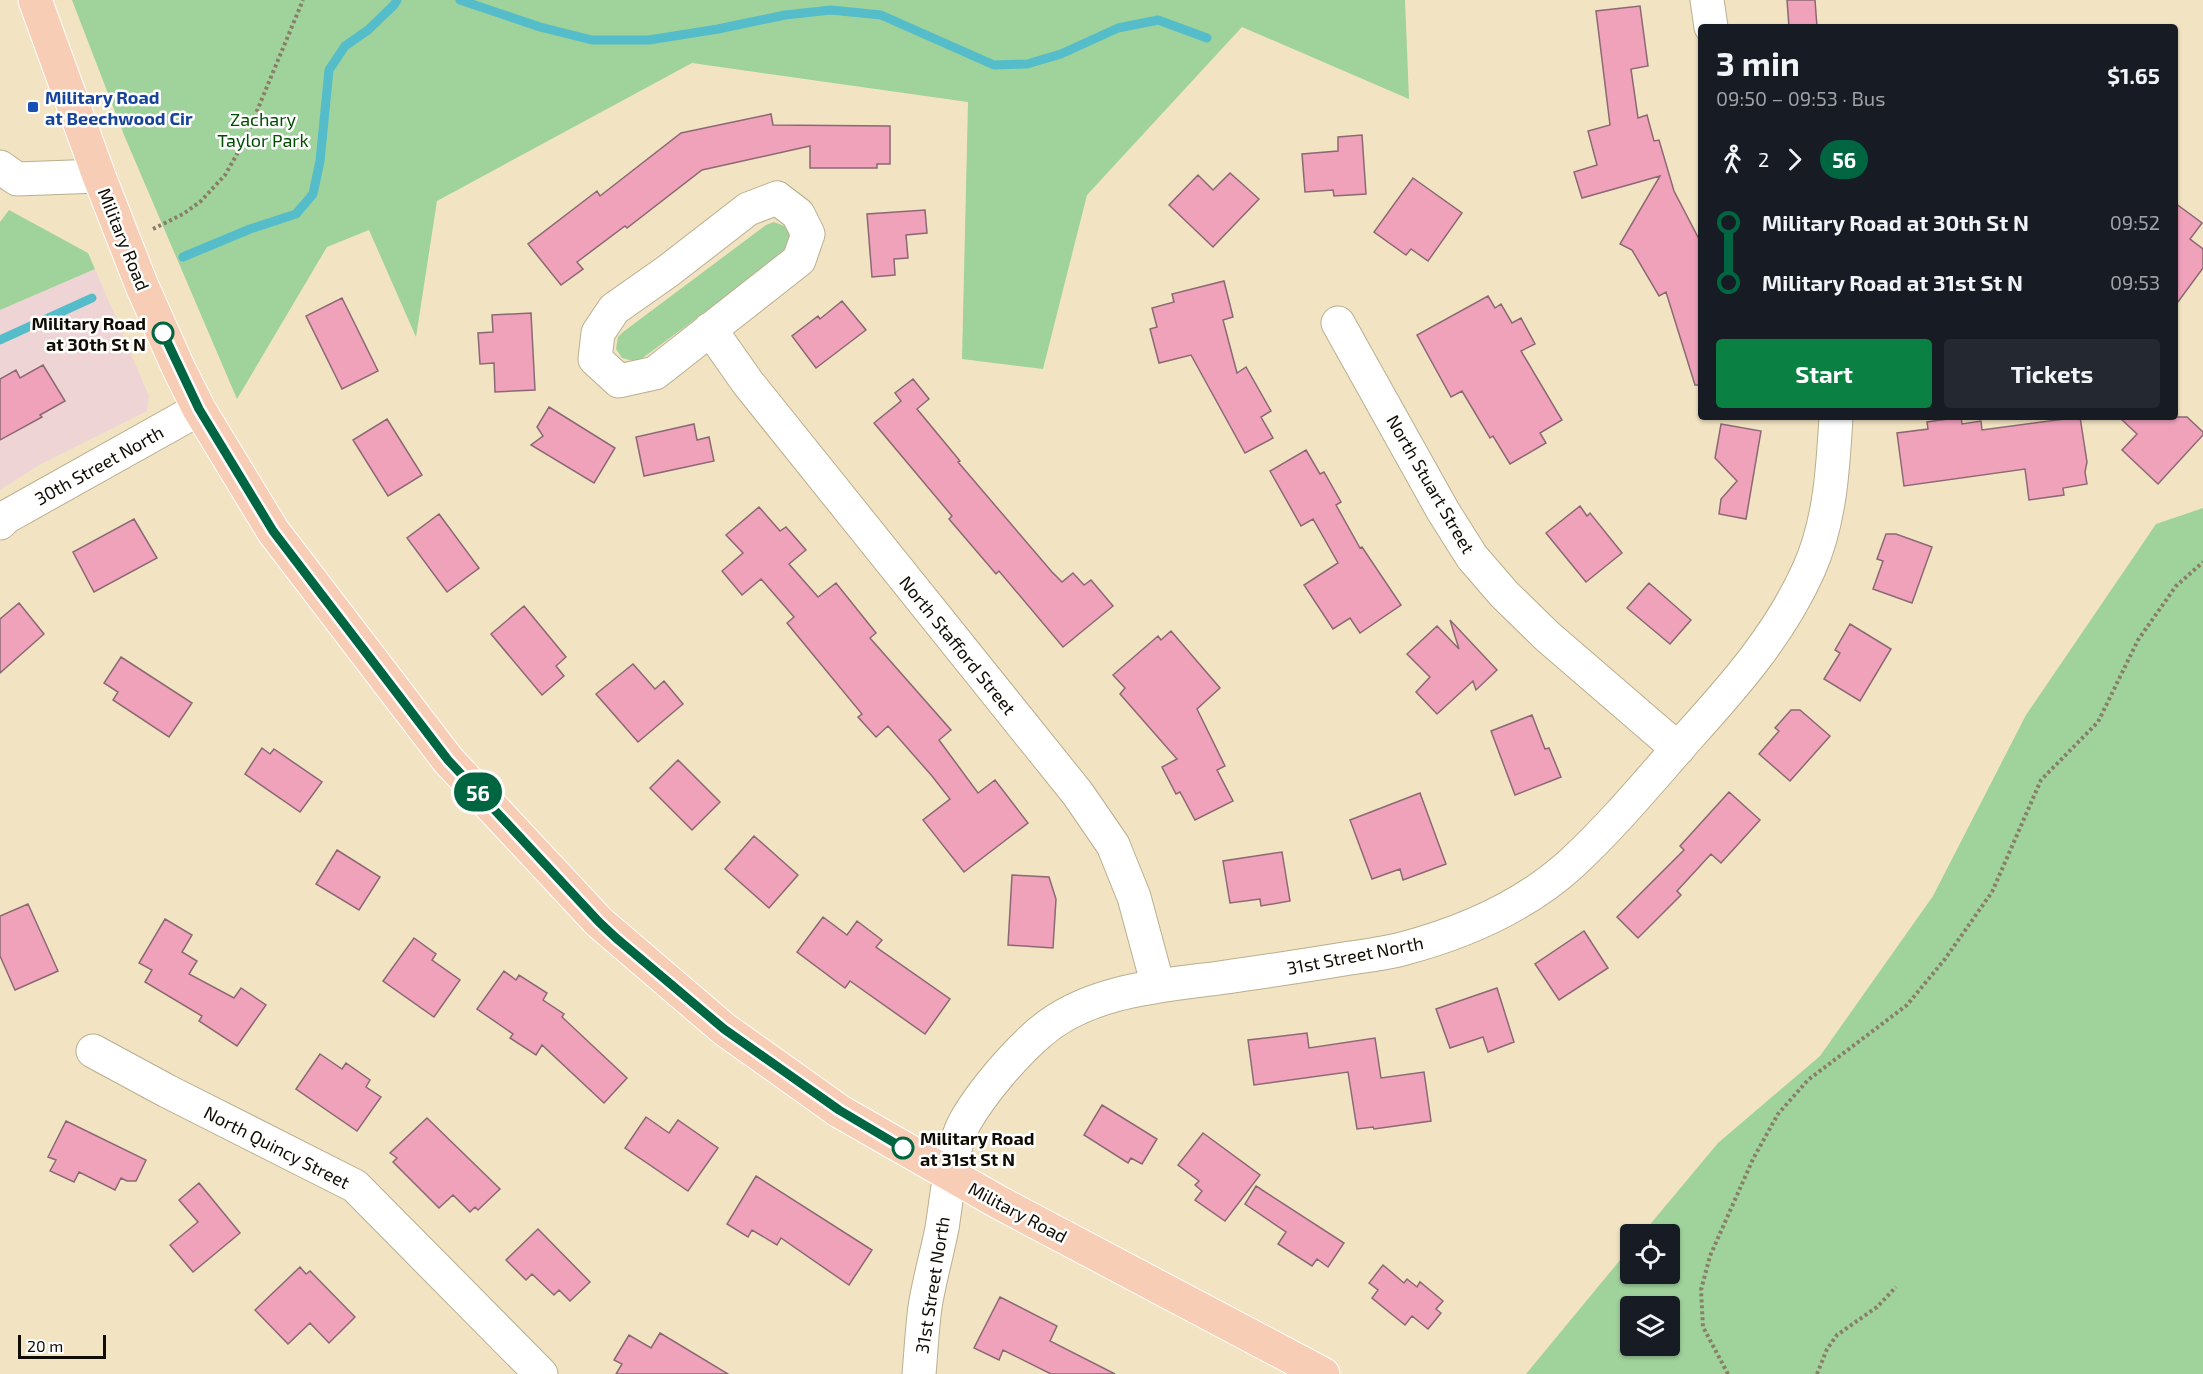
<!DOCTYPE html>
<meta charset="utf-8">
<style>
:root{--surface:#171b24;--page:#242831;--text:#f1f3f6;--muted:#9ea1a6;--accent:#0b8043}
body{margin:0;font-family:"Exo 2",sans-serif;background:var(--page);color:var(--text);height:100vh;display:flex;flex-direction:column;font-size:22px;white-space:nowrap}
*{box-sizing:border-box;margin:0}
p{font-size:20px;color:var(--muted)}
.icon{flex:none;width:33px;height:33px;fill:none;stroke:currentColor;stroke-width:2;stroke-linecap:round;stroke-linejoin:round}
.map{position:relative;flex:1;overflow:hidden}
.panel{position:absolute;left:1698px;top:24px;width:480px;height:396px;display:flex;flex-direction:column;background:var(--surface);border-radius:6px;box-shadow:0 2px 4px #0004}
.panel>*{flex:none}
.badge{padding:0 12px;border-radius:20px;font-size:21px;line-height:39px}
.controls{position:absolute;left:1620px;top:1224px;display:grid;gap:12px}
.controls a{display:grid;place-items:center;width:60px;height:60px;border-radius:6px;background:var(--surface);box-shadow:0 2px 4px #0004;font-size:30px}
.scale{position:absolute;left:18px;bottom:15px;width:88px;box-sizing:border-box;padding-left:6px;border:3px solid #100c03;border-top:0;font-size:16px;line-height:21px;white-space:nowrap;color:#100c03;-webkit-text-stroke:4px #fff;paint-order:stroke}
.map>.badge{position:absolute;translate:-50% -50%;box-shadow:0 0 0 3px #fff}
.legs{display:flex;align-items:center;gap:9px;height:66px;padding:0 18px;font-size:20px}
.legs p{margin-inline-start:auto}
.head{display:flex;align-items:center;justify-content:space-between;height:102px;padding:0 18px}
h1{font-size:33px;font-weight:700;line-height:45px}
.primary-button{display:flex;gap:12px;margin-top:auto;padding:12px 18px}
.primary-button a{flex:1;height:69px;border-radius:6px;background:var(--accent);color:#fff;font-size:24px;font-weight:700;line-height:69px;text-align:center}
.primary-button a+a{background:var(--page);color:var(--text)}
ul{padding:0 18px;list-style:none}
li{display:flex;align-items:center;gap:21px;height:60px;font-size:22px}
li i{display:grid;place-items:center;width:9px;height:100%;margin:0 8px;background:currentColor}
li i::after{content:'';width:15px;height:15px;margin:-8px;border:4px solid;border-radius:50%;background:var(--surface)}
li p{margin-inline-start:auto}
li:first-child i{background:linear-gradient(#0000 50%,currentColor 0)}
li:last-child i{background:linear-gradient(currentColor 50%,#0000 0)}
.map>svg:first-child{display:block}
.industrial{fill:#efd4d5}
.green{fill:#a0d29c;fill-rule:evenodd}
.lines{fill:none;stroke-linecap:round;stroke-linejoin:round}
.stream{stroke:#55bcca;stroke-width:9}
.building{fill:#f0a2bb;stroke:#8b6974;stroke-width:1.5}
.minor-casing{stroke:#baae8e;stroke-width:35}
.major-casing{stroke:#fff;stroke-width:35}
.path{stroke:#887f69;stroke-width:4;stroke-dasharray:3 3;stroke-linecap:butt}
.minor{stroke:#fff;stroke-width:33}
.major{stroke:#f8cdb6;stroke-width:33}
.line-1-casing{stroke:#fff;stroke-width:14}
.line-1{stroke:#006641;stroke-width:9}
.transit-dot{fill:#1a4fb4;stroke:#fff;stroke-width:2}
.stop-1-dot{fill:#fff;stroke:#006641;stroke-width:3}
.labels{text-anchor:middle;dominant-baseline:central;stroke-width:5;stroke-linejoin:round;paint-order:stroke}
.transit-label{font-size:18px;font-weight:bold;fill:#164399;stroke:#fff;text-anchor:start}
.park-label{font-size:18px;fill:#004f00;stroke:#fff}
.street-label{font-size:18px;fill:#100c03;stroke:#fff}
.stop-label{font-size:18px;font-weight:bold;fill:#100c03;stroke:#fff;text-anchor:end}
</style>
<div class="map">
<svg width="2203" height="1374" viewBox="0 0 2203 1374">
<rect width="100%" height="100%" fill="#f2e4c3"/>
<!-- industrial -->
<path class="industrial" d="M 95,269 L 149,396 L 147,411 L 41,464 L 0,490 L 0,310 Z"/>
<!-- green -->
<path class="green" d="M 72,0 L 1405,0 L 1409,99 L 1242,27 L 1087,195 L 1043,369 L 962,359 L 968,102 L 692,63 L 437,201 L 416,337 L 369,230 L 327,247 L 237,399 L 124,135 Z
M 9,210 L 88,253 L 95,269 L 0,310 L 0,222 Z
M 774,222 L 787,227 L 791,235 L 786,252 L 640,360 L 633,361 L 622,358 L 616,349 L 618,337 L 623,332 L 766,225 Z
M 2203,508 L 2203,1374 L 1526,1374 L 1630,1248 L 1630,1274 L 1670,1274 L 1670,1234 L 1642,1234 L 1718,1143 L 1820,1056 L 1933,896 L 2026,715 L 2156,524 ZM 1630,1306 L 1670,1306 L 1670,1346 L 1630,1346 Z"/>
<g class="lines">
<!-- stream -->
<path class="stream" d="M 460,0 L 540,27 L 592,40 L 649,40 L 718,29 L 785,15 L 831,10 L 881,15 L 994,65 L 1027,64 L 1061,54 L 1118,28 L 1158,20 L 1207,38
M 183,257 L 250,229 L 296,214 L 313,194 L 320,161 L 329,70 L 345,46 L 368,30 L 394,5 L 397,0
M 0,340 L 92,298"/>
</g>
<!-- building -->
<path class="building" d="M 1787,0 L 1815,0 L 1817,27 L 1789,27 Z
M 1640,6 L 1648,66 L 1631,69 L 1638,118 L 1647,115 L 1654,141 L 1659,140 L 1674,191 L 1701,243 L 1701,385 L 1695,385 L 1666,292 L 1659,296 L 1632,250 L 1620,244 L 1660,176 L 1582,198 L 1574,172 L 1597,165 L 1588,131 L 1610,125 L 1596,11 Z
M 771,114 L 773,125 L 890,126 L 890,164 L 877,164 L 877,168 L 810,168 L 810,146 L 702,170 L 627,228 L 625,226 L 577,262 L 583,269 L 561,285 L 528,244 L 597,191 L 600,196 L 681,133 Z
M 1362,135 L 1366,194 L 1334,196 L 1333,190 L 1305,192 L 1302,154 L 1338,151 L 1338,137 Z
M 1230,173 L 1259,199 L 1213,247 L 1169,205 L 1198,175 L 1213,190 Z
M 1413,178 L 1462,213 L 1428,261 L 1411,249 L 1406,255 L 1374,232 Z
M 2175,203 L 2202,223 L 2190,239 L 2203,249 L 2203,268 L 2175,306 Z
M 925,210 L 927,233 L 906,235 L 908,258 L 894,259 L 895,275 L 872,277 L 867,214 Z
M 1224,281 L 1233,317 L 1223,320 L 1237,373 L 1246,367 L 1271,411 L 1261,417 L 1273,438 L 1245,453 L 1191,355 L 1159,363 L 1150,329 L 1157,327 L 1152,308 L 1174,302 L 1172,294 Z
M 1488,296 L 1495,308 L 1501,304 L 1512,323 L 1521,318 L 1535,344 L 1521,351 L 1562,420 L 1540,433 L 1546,443 L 1510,464 L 1493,436 L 1490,438 L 1462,391 L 1451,397 L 1417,335 Z
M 342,298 L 378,371 L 342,389 L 306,316 Z
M 842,301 L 866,330 L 816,368 L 792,336 L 818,316 L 820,319 Z
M 531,313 L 535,390 L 495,392 L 494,363 L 480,364 L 478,333 L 493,332 L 492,315 Z
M 43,365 L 65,401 L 40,415 L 42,417 L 0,440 L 0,379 L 16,370 L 20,378 Z
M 913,379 L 929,399 L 917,409 L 960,461 L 958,462 L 1052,572 L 1062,582 L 1073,573 L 1084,585 L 1091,580 L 1113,606 L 1063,647 L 999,571 L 996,574 L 949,519 L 952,516 L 874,423 L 901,401 L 895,393 Z
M 549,407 L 615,448 L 594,483 L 531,445 L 543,436 L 537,427 Z
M 1961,417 L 1962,424 L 1981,421 L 1982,430 L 2080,417 L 2087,462 L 2085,472 L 2087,484 L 2063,488 L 2064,495 L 2029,500 L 2025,469 L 1904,486 L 1897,433 L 1928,429 L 1927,422 Z
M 2119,417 L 2187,417 L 2203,432 L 2203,435 L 2158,484 L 2122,450 L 2137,434 Z
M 387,419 L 422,475 L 388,496 L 353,440 Z
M 694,424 L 697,440 L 709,437 L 714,461 L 644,476 L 636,437 Z
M 1721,424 L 1761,431 L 1746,519 L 1719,514 L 1721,499 L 1737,481 L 1715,458 Z
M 1306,450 L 1320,474 L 1324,472 L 1341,502 L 1336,505 L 1360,548 L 1362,547 L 1401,605 L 1360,633 L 1350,618 L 1333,629 L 1304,585 L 1338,563 L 1313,519 L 1301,526 L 1270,471 Z
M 1580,506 L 1587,516 L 1590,513 L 1622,553 L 1586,582 L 1546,533 Z
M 759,507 L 780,531 L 786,527 L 806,550 L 789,564 L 818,597 L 836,583 L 876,633 L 870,638 L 951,730 L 939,740 L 978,793 L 995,780 L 1028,823 L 964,872 L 923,820 L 950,799 L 932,776 L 888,726 L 876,737 L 858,717 L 862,714 L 787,623 L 794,617 L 761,579 L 742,595 L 722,571 L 743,553 L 726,535 Z
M 439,514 L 479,568 L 447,592 L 407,538 Z
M 134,519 L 157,558 L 94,592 L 73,552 Z
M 1886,534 L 1896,534 L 1932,547 L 1912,603 L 1873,589 L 1883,561 L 1877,559 Z
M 1649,583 L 1691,620 L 1670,644 L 1627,608 Z
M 19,603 L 44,634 L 0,673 L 0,619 Z
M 524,606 L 566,657 L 556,666 L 564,676 L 542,695 L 491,634 Z
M 1450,620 L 1497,670 L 1476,690 L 1473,681 L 1437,714 L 1416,692 L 1430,677 L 1407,654 L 1437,626 L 1459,649 Z
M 1850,624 L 1891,649 L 1860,701 L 1824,679 L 1840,653 L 1835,650 Z
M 1171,631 L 1220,688 L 1197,709 L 1225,766 L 1217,770 L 1233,801 L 1195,820 L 1180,792 L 1176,794 L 1162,767 L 1177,759 L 1120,694 L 1125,688 L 1113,675 L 1158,636 L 1161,640 Z
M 121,657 L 192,703 L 169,737 L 113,700 L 118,692 L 104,683 Z
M 633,664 L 655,689 L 664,681 L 683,704 L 638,742 L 596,694 Z
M 1791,710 L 1800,710 L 1830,736 L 1790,781 L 1759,754 L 1779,731 L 1775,728 Z
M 1532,715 L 1545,749 L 1549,748 L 1561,777 L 1515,795 L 1491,731 Z
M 262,748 L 270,754 L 274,749 L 322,782 L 300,812 L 245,774 Z
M 678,760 L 720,802 L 692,830 L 650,788 Z
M 1729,792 L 1760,820 L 1721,863 L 1711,854 L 1677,891 L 1681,895 L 1638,938 L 1617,917 L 1684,850 L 1680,846 Z
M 1420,793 L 1446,864 L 1403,880 L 1400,869 L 1372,879 L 1350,820 Z
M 754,836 L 798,875 L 769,908 L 725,869 Z
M 337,850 L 380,877 L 359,910 L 316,884 Z
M 1282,852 L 1290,901 L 1261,906 L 1260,899 L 1230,903 L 1223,861 Z
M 1012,875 L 1049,877 L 1056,899 L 1053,948 L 1008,945 Z
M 28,904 L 58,971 L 15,990 L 0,956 L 0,916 Z
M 823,917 L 847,935 L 857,921 L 882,940 L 876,947 L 950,999 L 925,1034 L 850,981 L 845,988 L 797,952 Z
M 165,919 L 192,935 L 182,952 L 197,961 L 189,974 L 234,998 L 241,988 L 266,1005 L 237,1046 L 199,1021 L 202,1016 L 145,982 L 152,970 L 139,963 Z
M 1584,931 L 1608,968 L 1559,1000 L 1535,964 Z
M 414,938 L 436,954 L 432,960 L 460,980 L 434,1017 L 383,981 Z
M 504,971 L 516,980 L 519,975 L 547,993 L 543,1000 L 564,1014 L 562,1017 L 627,1078 L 604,1103 L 542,1045 L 536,1055 L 510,1038 L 513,1034 L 477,1009 Z
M 1497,988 L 1514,1042 L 1488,1052 L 1483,1037 L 1450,1048 L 1436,1009 Z
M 1307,1033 L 1309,1048 L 1375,1038 L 1381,1078 L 1424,1072 L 1431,1121 L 1374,1129 L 1373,1127 L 1357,1129 L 1348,1072 L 1254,1085 L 1248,1040 Z
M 320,1054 L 342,1069 L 346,1063 L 370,1080 L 366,1087 L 381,1097 L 357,1131 L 296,1089 Z
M 1102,1105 L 1157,1139 L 1142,1164 L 1131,1158 L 1128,1163 L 1084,1135 Z
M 646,1117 L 669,1133 L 678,1120 L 718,1148 L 688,1191 L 625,1148 Z
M 427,1118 L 500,1189 L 478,1210 L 475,1207 L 470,1212 L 453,1195 L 439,1208 L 393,1162 L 397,1158 L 390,1153 Z
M 66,1121 L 146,1160 L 136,1181 L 127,1181 L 121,1178 L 115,1190 L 79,1172 L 74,1182 L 50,1171 L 56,1160 L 48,1157 Z
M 1203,1133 L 1260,1175 L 1225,1221 L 1195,1200 L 1202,1191 L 1195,1185 L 1199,1181 L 1178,1165 Z
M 756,1176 L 872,1250 L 849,1285 L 781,1238 L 777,1245 L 752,1230 L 748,1237 L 727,1224 Z
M 199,1183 L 240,1233 L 193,1272 L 170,1245 L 198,1222 L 179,1200 Z
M 1256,1186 L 1344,1243 L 1328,1267 L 1317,1259 L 1312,1266 L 1278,1244 L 1286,1232 L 1245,1204 Z
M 538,1229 L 590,1282 L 570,1301 L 559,1290 L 554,1295 L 532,1274 L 526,1280 L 506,1260 Z
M 1383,1265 L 1404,1283 L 1407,1279 L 1417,1287 L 1420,1282 L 1443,1301 L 1436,1309 L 1441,1313 L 1428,1329 L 1412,1316 L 1405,1325 L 1372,1298 L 1378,1290 L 1369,1283 Z
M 300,1267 L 306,1274 L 310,1271 L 355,1317 L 329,1343 L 310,1323 L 288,1344 L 255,1310 Z
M 1000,1297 L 1057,1326 L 1050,1341 L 1115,1374 L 1051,1374 L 1003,1350 L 999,1360 L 974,1348 Z
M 660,1333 L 728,1374 L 616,1374 L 622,1364 L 614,1360 L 629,1335 L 651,1348 Z"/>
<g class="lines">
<!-- minor casing -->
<g class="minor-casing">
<path id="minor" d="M 1707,0 L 1711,27
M 0,167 L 17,179 L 99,176
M 777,198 L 798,214 L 808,234 L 799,260 L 655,373 L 619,381 L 595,359 L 598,333 L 614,309 L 668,271 L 748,209 Z
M 1338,323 L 1443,511 L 1472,557 L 1504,594 L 1547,636 L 1678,749
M 710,329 L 748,383 L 1078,794 L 1113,845 L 1134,897 L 1158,986
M 0,523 L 6,517 L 199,409
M 93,1051 L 167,1091 L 355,1186 L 541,1374
M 919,1374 C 921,1352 922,1329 925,1307 C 929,1281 937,1254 942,1228 C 947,1198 951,1145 966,1120 C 983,1091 1013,1056 1038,1034 C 1086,991 1157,986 1219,978 C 1261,972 1302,966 1344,959 C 1363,956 1383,954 1402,949 C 1463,933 1525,906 1572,863 C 1614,824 1650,780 1688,737 C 1735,685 1780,634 1809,569 C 1830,522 1833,469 1836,417"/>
</g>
<!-- major casing -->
<g class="major-casing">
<path id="major" d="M 35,0 L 99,176 L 142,286 L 178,367 L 199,409 L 273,531 L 448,760 L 599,922 L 724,1029 L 839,1111 L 1000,1203 L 1323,1374"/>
</g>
<!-- path -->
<path class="path" d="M 153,229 L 183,214 L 201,201 L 225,175 L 244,142 L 303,0
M 1728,1374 L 1703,1327 L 1701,1290 L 1710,1256 L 1753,1159 L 1778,1114 L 1808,1080 L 1907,1005 L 1945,959 L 1992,892 L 2041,780 L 2098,722 L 2138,640 L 2176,586 L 2203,562
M 1817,1374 L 1827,1349 L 1837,1335 L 1877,1307 L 1896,1287"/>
<!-- minor -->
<use href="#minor" class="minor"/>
<!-- major -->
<use href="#major" class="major"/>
</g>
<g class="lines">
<!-- line-1 casing -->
<g class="line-1-casing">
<path id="line-1" d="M 163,333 L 199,409 L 273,531 L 448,760 L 599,922 L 616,938 L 724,1029 L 839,1110 L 903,1148"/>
</g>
<!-- line-1 -->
<use href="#line-1" class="line-1"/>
</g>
<!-- markers -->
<rect class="transit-dot" x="27" y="101" width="12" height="12" rx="3"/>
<g class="stop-1-dot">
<circle cx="163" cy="333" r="10"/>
<circle cx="903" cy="1148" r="10"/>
</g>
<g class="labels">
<!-- transit labels -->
<g class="transit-label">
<text x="45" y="97">Military Road<tspan x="45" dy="21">at Beechwood Cir</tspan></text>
</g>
<!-- park labels -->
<g class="park-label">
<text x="263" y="119">Zachary<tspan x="263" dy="21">Taylor Park</tspan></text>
</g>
<!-- street labels -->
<g class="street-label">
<text transform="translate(124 239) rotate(68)">Military Road</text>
<text transform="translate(99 465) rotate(-29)">30th Street North</text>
<text transform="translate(1431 484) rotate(60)">North Stuart Street</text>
<text transform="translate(958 645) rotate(51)">North Stafford Street</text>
<text transform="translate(1355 955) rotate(-11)">31st Street North</text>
<text transform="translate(277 1147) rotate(27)">North Quincy Street</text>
<text transform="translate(1018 1212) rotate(28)">Military Road</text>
<text transform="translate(932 1285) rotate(-81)">31st Street North</text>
</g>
<!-- stop labels -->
<g class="stop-label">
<text x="146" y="323">Military Road<tspan x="146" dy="21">at 30th St N</tspan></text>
<text x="920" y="1138" text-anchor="start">Military Road<tspan x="920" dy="21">at 31st St N</tspan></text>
</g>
</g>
</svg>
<div class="controls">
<a><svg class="icon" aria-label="locate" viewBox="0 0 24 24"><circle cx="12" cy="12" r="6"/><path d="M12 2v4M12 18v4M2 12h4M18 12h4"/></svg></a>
<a><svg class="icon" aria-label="layers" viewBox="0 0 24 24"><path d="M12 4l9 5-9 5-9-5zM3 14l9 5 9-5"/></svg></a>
</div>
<div class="scale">20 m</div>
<b class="badge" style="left:478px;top:792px;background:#006641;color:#fff">56</b>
<section class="panel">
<div class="head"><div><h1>3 min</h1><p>09:50 – 09:53 · Bus</p></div><b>$1.65</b></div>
<div class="legs"><svg class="icon" aria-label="walk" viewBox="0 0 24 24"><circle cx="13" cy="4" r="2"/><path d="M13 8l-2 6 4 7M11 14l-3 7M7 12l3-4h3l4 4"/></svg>2<svg class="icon" aria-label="forward" viewBox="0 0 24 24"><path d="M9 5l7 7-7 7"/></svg><b class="badge" style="background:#006641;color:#fff">56</b></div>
<ul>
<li><i style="color:#006641"></i><b>Military Road at 30th St N</b><p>09:52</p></li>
<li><i style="color:#006641"></i><b>Military Road at 31st St N</b><p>09:53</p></li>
</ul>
<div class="primary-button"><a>Start</a><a>Tickets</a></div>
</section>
</div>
